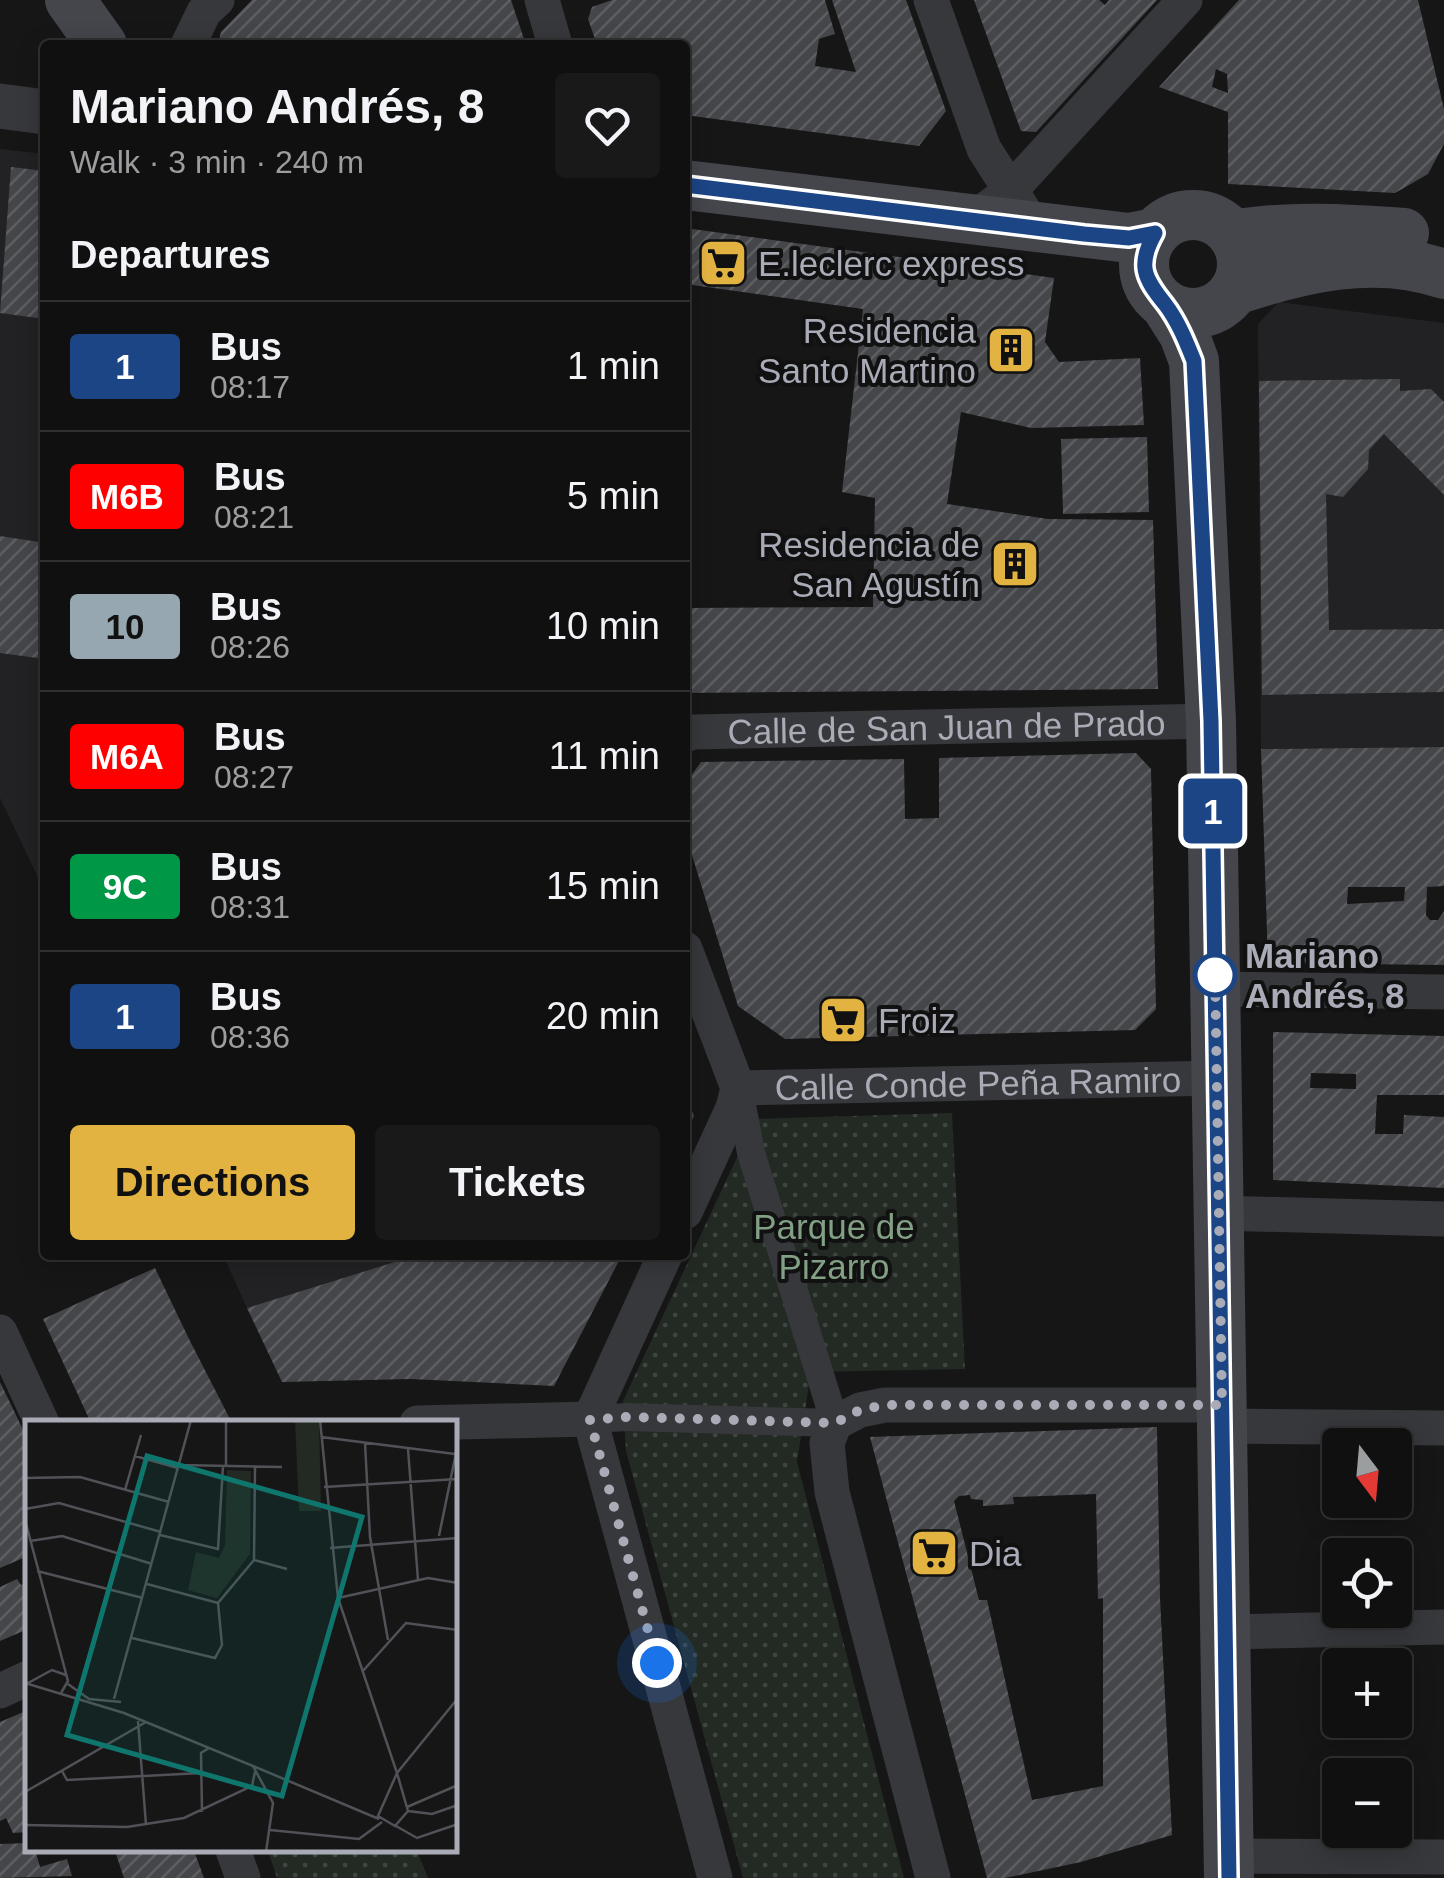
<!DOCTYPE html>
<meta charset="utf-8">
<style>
:root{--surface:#101011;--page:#19191a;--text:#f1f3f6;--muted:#9c9d9f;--line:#303031;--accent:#e3b342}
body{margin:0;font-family:Helvetica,sans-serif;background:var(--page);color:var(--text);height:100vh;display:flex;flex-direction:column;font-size:38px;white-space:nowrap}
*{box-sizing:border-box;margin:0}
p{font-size:32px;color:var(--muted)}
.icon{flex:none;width:55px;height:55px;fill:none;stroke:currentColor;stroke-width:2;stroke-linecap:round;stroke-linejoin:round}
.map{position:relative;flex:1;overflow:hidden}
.side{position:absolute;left:40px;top:40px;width:650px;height:1220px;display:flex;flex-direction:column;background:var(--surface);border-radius:10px;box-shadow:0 5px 25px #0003,0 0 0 2px var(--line)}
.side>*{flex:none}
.badge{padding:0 20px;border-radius:8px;font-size:35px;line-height:65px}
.needle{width:65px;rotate:164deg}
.controls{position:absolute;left:1322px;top:1428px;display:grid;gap:20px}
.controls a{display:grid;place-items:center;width:90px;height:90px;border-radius:10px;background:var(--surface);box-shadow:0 5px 25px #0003,0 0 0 2px var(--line);font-size:50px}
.you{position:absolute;width:50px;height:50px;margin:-25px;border:8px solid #fff;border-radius:50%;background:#1a73e8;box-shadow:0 0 0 15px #1a73e833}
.map>.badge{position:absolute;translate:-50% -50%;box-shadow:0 0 0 5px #fff}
h2{padding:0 30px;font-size:38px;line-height:90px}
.round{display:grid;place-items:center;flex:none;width:105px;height:105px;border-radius:10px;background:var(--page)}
.summary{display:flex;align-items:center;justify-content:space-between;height:170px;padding:0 30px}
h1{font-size:48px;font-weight:600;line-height:75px}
.primary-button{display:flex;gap:20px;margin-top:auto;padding:20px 30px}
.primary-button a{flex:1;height:115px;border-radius:10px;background:var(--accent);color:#111;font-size:40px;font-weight:600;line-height:115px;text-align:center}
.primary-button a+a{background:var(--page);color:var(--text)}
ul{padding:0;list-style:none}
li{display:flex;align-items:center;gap:30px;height:130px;padding:0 30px;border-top:2px solid var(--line)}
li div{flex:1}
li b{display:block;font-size:38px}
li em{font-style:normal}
li .badge{min-width:110px;font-weight:700;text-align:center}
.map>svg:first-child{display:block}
.built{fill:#222224}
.park{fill:url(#park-dots)}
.building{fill:url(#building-hatch);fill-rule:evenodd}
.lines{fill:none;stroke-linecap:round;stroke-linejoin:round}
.pedestrian{stroke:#37383c;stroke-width:28}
.minor{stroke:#37383c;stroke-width:35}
.tertiary{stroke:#37383c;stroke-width:45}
.secondary{stroke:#45464c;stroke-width:50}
.line-casing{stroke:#fff;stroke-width:22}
.line{stroke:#1c4586;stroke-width:15}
.walk{stroke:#a9acb6;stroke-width:10;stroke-dasharray:0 18}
.stop-dot{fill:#fff;stroke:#1c4586;stroke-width:5}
.labels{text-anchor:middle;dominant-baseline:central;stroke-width:8;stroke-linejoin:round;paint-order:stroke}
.poi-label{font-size:35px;fill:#a9acb6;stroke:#111112;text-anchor:start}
.street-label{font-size:35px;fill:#a9acb6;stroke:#111112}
.stop-label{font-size:35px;font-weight:bold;fill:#a9acb6;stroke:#111112;text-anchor:start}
.park-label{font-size:35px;fill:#81a084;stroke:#111112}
.inset-road{fill:none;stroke:#515257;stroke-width:2.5}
.view{fill:#0f766e;fill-opacity:0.15;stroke:#0f766e;stroke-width:5}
.inset-edge{fill:none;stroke:#a9acb6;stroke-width:5}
</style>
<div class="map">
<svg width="1444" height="1878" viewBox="0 0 1444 1878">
<defs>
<pattern id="park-dots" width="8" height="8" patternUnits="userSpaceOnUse" patternTransform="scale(2.5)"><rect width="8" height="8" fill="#222a23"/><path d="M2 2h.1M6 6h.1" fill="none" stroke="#3f4641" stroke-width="1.8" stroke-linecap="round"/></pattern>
<pattern id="building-hatch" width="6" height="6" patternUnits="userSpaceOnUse" patternTransform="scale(2.5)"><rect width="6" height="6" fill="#45464a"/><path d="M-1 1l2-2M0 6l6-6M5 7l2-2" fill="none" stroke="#5d5e62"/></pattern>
</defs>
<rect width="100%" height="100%" fill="#161617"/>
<!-- built -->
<path class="built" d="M 0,149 L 45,154 L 45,892 L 0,798 Z
M 1279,302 L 1444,323 L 1444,747 L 1261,749 L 1258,324 Z
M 223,1255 L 417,1255 L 247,1308 Z"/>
<!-- park -->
<path class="park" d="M 952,1113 L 965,1369 L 811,1372 L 797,1462 L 904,1878 L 743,1878 L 626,1451 L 623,1401 L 755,1119 Z
M 268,1851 L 417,1851 L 428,1878 L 277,1878 Z"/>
<!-- building -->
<path class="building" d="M 252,0 L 511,0 L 526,45 L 229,45 L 219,40 L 221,32 Z
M 612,0 L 825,0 L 835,34 L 819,39 L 815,66 L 856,72 L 832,0 L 906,0 L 946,111 L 919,146 L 685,115 L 685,45 L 597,45 L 588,19 L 592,7 Z
M 974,0 L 1099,0 L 1105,5 L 1109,0 L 1157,0 L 1036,132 L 1021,131 Z
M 1239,0 L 1418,0 L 1444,109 L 1444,144 L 1428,174 L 1395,193 L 1228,184 L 1228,112 L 1159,87 ZM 1216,69 L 1227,74 L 1228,93 L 1212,87 Z
M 11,167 L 45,171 L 45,319 L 0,313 Z
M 685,228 L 1054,278 L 1045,342 L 1059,362 L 1140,358 L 1144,425 L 1031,428 L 961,412 L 947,504 L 1048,519 L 1153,520 L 1158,689 L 685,693 L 685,608 L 873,607 L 875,498 L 842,492 L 863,309 L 685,284 Z
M 1400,379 L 1400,391 L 1431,389 L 1444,402 L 1444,495 L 1384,434 L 1369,450 L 1368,469 L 1343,497 L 1326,494 L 1329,630 L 1444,629 L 1444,692 L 1262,695 L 1259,381 Z
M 1147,437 L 1149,512 L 1063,514 L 1061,439 Z
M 0,536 L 45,543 L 45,659 L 0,653 Z
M 1444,747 L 1444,886 L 1427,887 L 1426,915 L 1430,920 L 1438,920 L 1444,911 L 1444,965 L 1268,963 L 1261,749 ZM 1348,887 L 1405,887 L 1404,901 L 1347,904 Z
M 1136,753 L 1151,769 L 1156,1009 L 1135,1030 L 785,1039 L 738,1006 L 685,832 L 685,784 L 701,762 L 904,759 L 905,819 L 939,818 L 939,758 Z
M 1273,1032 L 1444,1036 L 1444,1095 L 1377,1095 L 1375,1134 L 1403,1134 L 1404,1115 L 1444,1117 L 1444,1188 L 1273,1180 ZM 1311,1073 L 1356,1074 L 1356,1089 L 1310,1088 Z
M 685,1092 L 694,1116 L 685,1134 Z
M 417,1255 L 622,1255 L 554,1386 L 411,1379 L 282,1382 L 247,1308 Z
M 155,1268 L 189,1339 L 232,1423 L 91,1423 L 43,1319 Z
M 0,1382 L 28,1440 L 28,1556 L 0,1568 Z
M 1157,1427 L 1160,1598 L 1172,1835 L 1081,1862 L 1005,1878 L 987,1878 L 870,1437 ZM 1096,1494 L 1098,1599 L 1103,1598 L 1103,1786 L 1032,1800 L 987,1600 L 979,1600 L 954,1501 L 959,1496 L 970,1495 L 971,1499 L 983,1500 L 983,1506 L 1014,1504 L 1013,1497 Z
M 17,1579 L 21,1585 L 28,1582 L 28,1629 L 0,1641 L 0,1587 Z
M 28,1710 L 28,1832 L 13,1833 L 6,1818 L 0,1821 L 0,1722 Z
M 28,1843 L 28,1850 L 35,1850 L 40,1867 L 67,1859 L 72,1876 L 0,1878 L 0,1844 Z
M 115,1851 L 194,1851 L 204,1878 L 124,1878 Z"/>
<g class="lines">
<!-- pedestrian -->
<path class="pedestrian" d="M 590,1419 L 627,1417 L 835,1423 L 751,1153 L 739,1089"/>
<!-- minor -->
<g class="minor">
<path d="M 542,0 L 555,45"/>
<path d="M 931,0 L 984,149 L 1022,208"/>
<path d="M 188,45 L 204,12 L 217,0"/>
<path d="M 972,220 L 1009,192 L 1185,0"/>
<path id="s1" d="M 685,735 L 693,732 L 1211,721"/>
<path d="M 685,949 L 738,1088 L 733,1108 L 685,1212"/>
<path d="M 1216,989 L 1444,992"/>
<path id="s2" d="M 738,1088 L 1217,1078"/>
<path d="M 1219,1213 L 1444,1219"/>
<path d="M 0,1332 L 42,1423"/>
<path d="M 590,1419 L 715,1878"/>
<path d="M 590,1419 L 665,1255"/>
<path d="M 417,1423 L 590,1419"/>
<path d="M 1222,1426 L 1444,1428"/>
<path d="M 1226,1632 L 1444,1627"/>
<path d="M 0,1691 L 28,1678"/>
<path d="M 233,1850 L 243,1878"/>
<path d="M 1229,1856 L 1444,1857"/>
<path d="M 933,1878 L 832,1492 L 827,1443 L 835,1423 L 860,1410 L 885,1405 L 1222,1405"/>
</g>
<!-- tertiary -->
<path class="tertiary" d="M 0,106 L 45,112"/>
<!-- secondary -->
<path class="secondary" d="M 70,0 L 102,45
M 685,185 L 1129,238 L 1155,233
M1144 264a49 49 0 1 1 98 0a49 49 0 1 1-98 0Z
M 1233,235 C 1289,225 1348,229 1404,233
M 1235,290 C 1302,268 1375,250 1444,274
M 1165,304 L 1184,334 L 1194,361 L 1211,721 L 1229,1878"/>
</g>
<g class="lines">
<!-- line casing -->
<g class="line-casing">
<path id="line" d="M 685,185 L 1084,234 L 1129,238 L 1155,233 C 1137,265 1144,278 1165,304 C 1178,321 1186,341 1194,361 L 1211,721 L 1229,1878"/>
</g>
<!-- line -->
<use href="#line" class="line"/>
<!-- walk -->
<path class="walk" d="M 657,1663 L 590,1420 L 627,1417 L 835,1423 L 860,1410 L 885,1405 L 1222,1405 L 1215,968 L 1215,975"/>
</g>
<!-- icons -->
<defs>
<g id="supermarket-square" transform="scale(2.5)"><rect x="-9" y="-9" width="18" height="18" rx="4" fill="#e3b342" stroke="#111112"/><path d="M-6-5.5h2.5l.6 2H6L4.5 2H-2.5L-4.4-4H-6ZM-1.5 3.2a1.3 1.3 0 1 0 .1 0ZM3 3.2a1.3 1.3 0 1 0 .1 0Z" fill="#111"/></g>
<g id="building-square" transform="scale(2.5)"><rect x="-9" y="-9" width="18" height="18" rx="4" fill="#e3b342" stroke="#111112"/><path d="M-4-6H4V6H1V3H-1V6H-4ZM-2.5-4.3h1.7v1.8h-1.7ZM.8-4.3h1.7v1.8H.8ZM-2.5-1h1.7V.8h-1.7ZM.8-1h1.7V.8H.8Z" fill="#111"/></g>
</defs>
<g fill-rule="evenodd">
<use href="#supermarket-square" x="723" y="263"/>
<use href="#building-square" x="1011" y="350"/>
<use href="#building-square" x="1015" y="564"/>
<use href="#supermarket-square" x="843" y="1020"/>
<use href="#supermarket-square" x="934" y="1553"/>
</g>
<!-- markers -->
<circle class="stop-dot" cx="1215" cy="975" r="20"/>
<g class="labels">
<!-- poi labels -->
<g class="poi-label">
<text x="758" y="263">E.leclerc express</text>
<text x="976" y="330" text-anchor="end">Residencia<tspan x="976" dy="40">Santo Martino</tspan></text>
<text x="980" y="544" text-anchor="end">Residencia de<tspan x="980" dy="40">San Agustín</tspan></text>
<text x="878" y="1020">Froiz</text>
<text x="969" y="1553">Dia</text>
</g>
<!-- street labels -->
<g class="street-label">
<text stroke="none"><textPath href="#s1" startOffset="262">Calle de San Juan de Prado</textPath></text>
<text stroke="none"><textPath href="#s2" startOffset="240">Calle Conde Peña Ramiro</textPath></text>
</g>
<!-- stop labels -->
<g class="stop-label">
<text x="1245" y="955">Mariano<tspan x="1245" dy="40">Andrés, 8</tspan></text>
</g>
<!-- park labels -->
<g class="park-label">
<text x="834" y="1226">Parque de<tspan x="834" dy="40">Pizarro</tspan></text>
</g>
</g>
<!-- overview -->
<g transform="translate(25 1420)">
<rect width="432" height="432" fill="#161617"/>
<path d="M 270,0 L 294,0 L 296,91 L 274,91 ZM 202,50 L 226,51 L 225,134 L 192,178 L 163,170 L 171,132 L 194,138 L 200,125 Z" fill="#222a23"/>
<path class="inset-road" d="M 295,0 L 313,178 L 372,353 L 353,396 L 370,406 L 383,391M 296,17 L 430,34M 340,23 L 345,117 L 363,220M 383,29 L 393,160M 110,36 L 153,48M 154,45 L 257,47M 201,46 L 201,0M 0,58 L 55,57 L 144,82M 299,67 L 433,59M 100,70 L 116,15M 0,89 L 34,83 L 136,112M 0,100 L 43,261 L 36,273M 135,115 L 193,129 L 198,46M 414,116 L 433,23M 5,121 L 37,116 L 127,144M 305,128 L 433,118M 229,140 L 230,47M 229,140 L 262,149M 12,151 L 118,178M 122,164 L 193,183M 313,178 L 403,158 L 433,163M 107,218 L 190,238 L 197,225 L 193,183 L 229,140M 337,252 L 381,203 L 433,210M 0,263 L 99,293 L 228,346 L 248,383 L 241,432M 3,263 L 27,250 L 41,255M 43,264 L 64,279 L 96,282M 89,279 L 166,0M 113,301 L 121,405M 228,346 L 354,399M 37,351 L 42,360 L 176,353M 0,372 L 121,302M 382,387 L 433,365M 383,391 L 372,353 L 433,278M 383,391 L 407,394 L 433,385M 177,392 L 176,333 L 184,328M 0,405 L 102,407 L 159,398 L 227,366 L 230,352M 371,406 L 392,418 L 433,404M 245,410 L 334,419 L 357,402"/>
<path class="view" d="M 122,36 L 337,97 L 257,376 L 42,315 Z"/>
<rect width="432" height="432" class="inset-edge"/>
</g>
</svg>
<div class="controls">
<a><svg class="needle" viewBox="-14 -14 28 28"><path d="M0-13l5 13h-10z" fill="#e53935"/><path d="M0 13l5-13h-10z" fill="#9c9d9f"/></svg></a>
<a><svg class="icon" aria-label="locate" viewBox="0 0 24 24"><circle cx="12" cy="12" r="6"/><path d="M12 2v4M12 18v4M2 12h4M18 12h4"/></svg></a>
<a>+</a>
<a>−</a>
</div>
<div class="you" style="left:657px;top:1663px"></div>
<b class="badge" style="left:1213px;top:811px;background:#1c4586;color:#fff">1</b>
<section class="side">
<div class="summary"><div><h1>Mariano Andrés, 8</h1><p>Walk · 3 min · 240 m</p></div><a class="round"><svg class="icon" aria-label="heart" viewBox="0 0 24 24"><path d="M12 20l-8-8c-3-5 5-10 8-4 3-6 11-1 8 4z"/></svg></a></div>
<h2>Departures</h2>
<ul>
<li><span class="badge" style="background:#1c4586;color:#fff">1</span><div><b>Bus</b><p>08:17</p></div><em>1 min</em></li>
<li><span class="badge" style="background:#f00;color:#fff">M6B</span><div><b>Bus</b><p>08:21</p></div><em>5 min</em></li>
<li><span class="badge" style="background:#96a7b1;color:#111">10</span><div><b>Bus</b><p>08:26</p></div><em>10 min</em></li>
<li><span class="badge" style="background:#f00;color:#fff">M6A</span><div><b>Bus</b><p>08:27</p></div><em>11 min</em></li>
<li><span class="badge" style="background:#009846;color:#fff">9C</span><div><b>Bus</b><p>08:31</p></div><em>15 min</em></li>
<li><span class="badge" style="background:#1c4586;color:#fff">1</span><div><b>Bus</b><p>08:36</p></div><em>20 min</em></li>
</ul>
<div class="primary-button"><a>Directions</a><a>Tickets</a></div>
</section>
</div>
